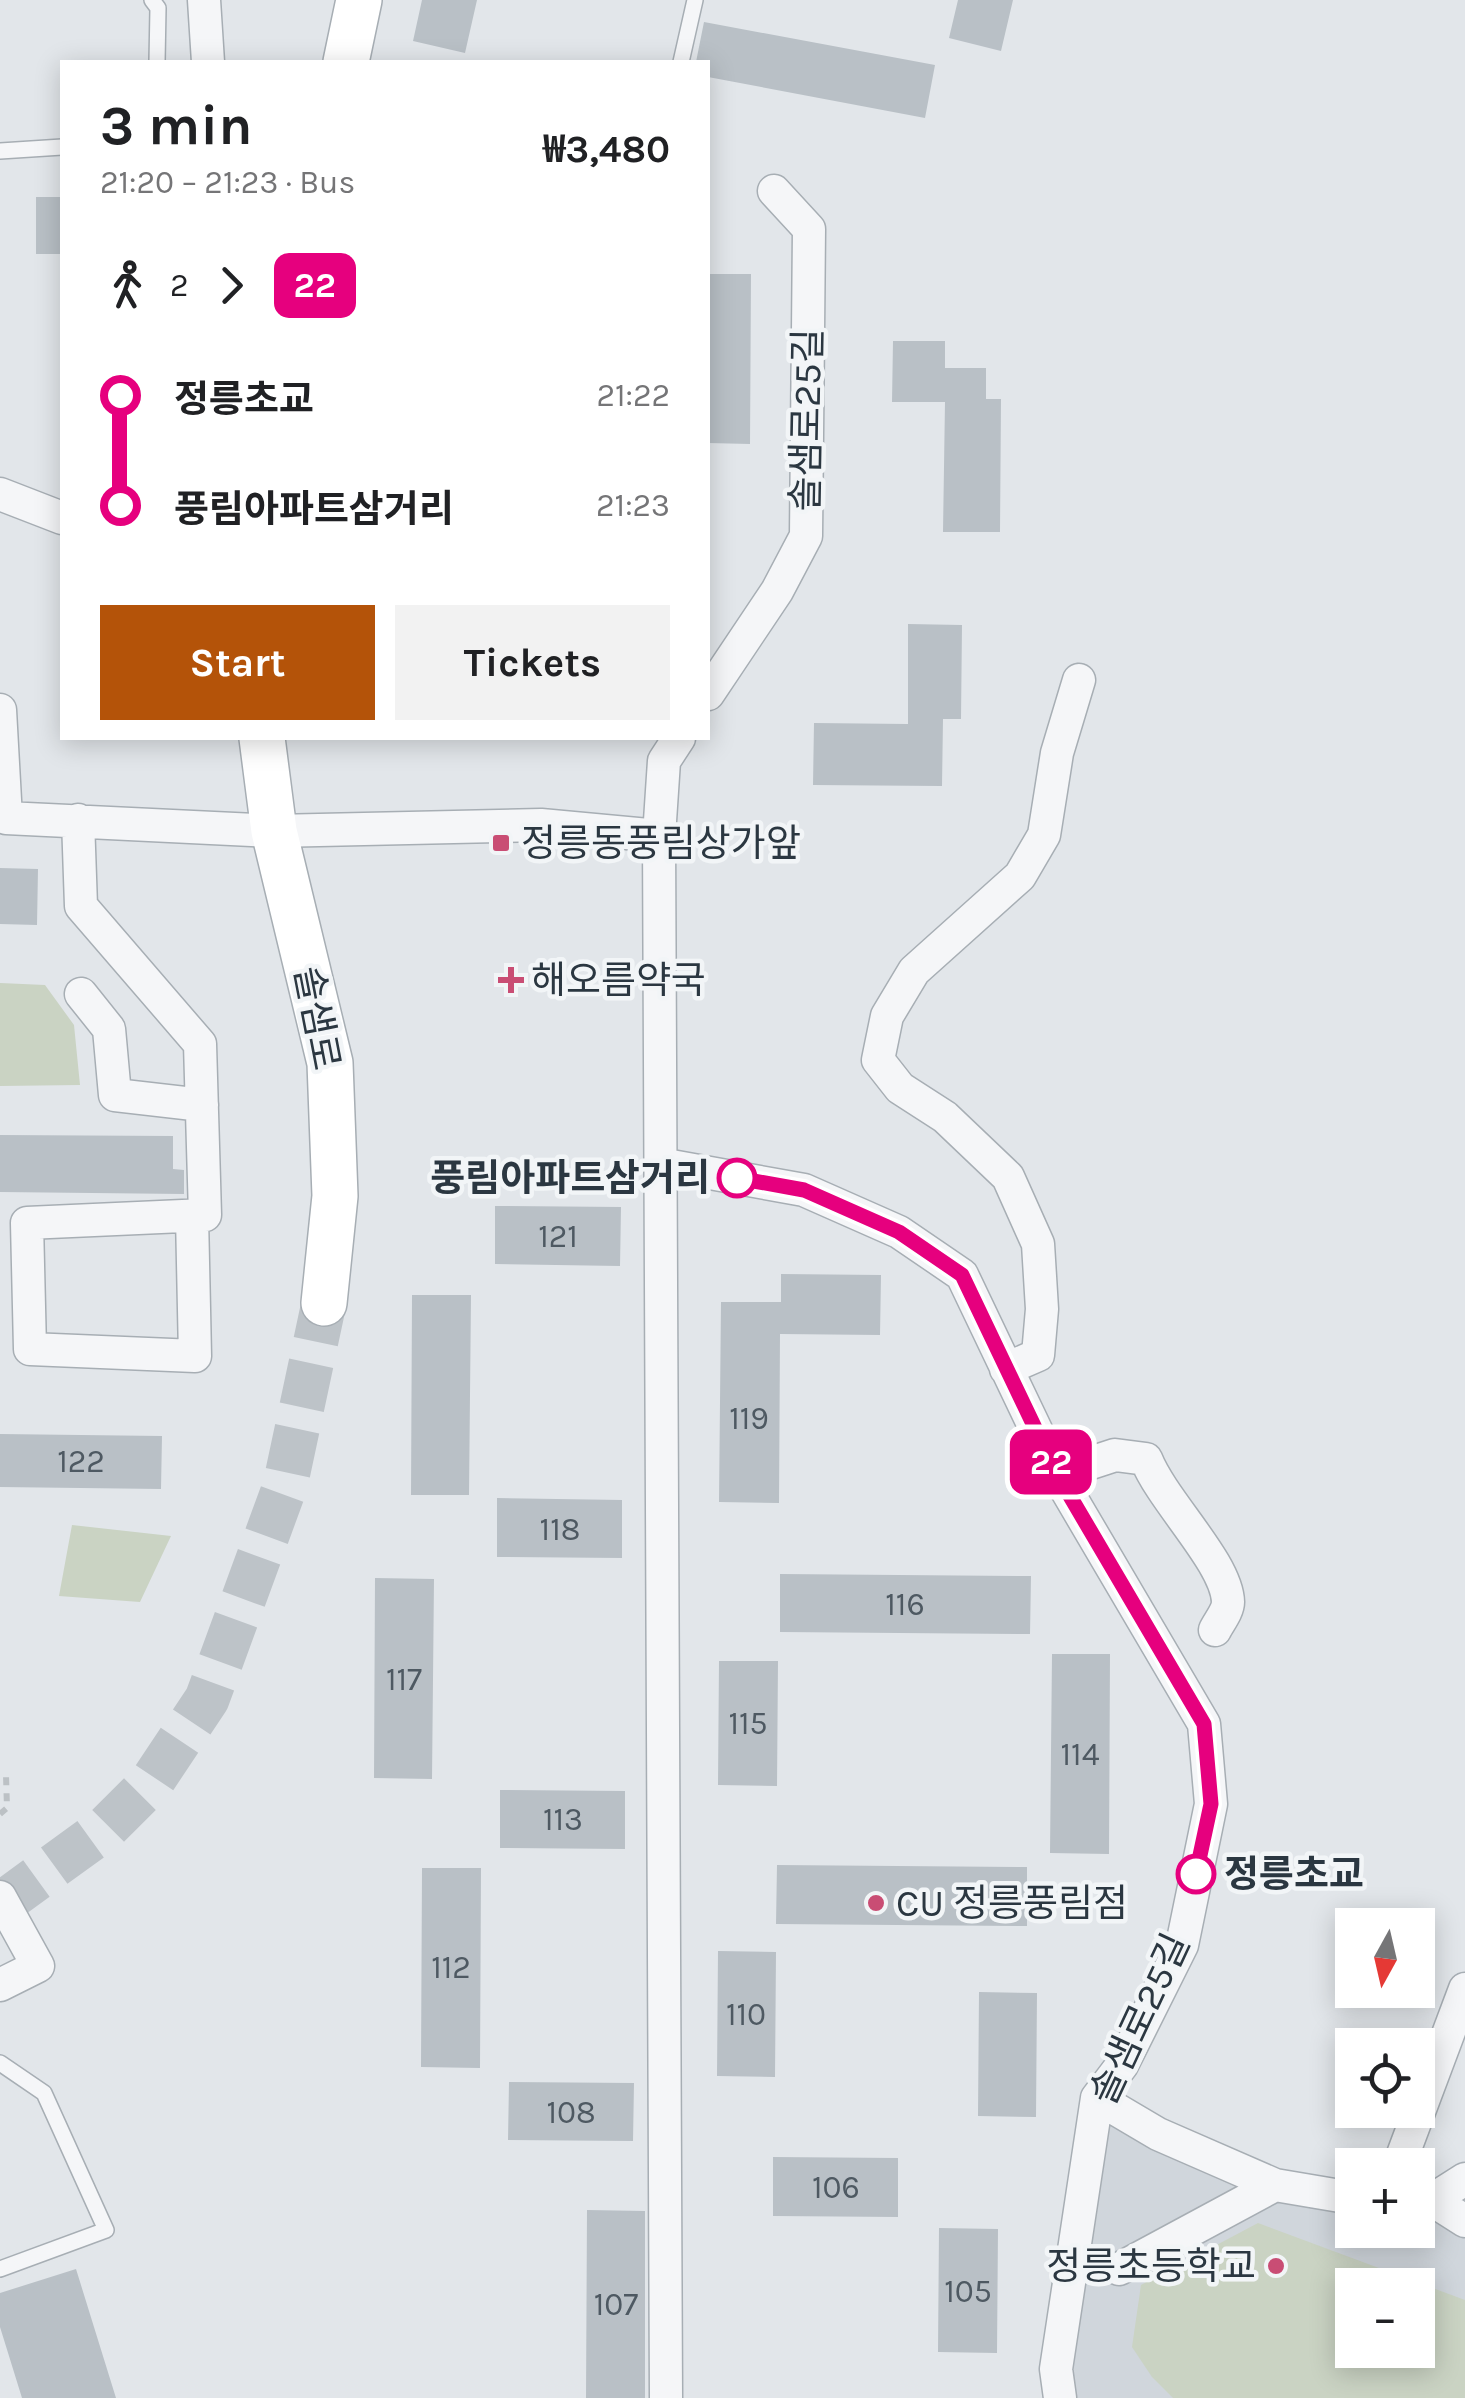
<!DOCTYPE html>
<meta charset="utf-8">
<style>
:root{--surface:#fff;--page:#f2f2f2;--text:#202124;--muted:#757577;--accent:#b45309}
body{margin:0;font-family:Karla,"Noto Sans KR",sans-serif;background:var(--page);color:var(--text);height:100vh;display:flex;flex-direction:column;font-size:38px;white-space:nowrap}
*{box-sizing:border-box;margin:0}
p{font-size:32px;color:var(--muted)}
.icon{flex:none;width:55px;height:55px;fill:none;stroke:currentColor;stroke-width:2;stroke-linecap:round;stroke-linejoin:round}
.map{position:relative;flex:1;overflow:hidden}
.panel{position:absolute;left:60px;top:60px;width:650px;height:680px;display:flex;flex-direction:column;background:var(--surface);border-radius:0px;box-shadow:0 5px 25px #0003}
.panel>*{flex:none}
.badge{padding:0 20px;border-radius:15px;font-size:35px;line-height:65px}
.needle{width:65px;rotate:188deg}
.controls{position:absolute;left:1335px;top:1908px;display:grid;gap:20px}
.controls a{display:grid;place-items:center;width:100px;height:100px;border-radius:0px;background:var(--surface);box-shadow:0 5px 25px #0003;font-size:50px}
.map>.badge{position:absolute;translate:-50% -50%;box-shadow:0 0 0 5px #fff}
.legs{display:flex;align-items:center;gap:15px;height:110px;padding:0 40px;font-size:32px}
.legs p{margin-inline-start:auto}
.head{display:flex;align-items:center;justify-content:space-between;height:170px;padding:0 40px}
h1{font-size:55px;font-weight:700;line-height:75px}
.cta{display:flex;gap:20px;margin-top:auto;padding:20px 40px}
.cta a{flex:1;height:115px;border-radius:0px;background:var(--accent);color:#fff;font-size:40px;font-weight:700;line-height:115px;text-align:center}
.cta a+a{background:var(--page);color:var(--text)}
ul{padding:0 40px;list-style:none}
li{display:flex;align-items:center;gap:35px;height:110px;font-size:38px}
li i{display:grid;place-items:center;width:15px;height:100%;margin:0 12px;background:currentColor}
li i::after{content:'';width:25px;height:25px;margin:-12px;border:8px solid;border-radius:50%;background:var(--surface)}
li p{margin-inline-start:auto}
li:first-child i{background:linear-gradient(#0000 50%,currentColor 0)}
li:last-child i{background:linear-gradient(currentColor 50%,#0000 0)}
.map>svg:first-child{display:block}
.built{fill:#d0d6dc;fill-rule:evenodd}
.green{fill:#cad3c3;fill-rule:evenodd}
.building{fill:#b9c0c6}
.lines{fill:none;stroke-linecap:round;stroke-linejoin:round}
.secondary-tunnel{stroke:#bdc3c8;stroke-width:45;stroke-dasharray:45 22;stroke-linecap:butt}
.service-casing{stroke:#a7aeb4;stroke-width:18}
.minor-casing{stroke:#a7aeb4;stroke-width:35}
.secondary-casing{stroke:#a7aeb4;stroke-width:48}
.path{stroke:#bcc1c5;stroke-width:6;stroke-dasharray:8 8;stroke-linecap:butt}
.service{stroke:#f5f6f8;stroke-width:15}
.minor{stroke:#f5f6f8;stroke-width:32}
.secondary{stroke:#fff;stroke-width:45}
.line-1-casing{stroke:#fff;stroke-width:22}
.line-1{stroke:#e6007e;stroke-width:15}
.poi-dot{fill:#c94d74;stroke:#f2f5f7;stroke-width:4}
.stop-1-dot{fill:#fff;stroke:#e6007e;stroke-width:5}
.labels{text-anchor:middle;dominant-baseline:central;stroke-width:9;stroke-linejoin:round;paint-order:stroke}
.number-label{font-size:32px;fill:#4e5962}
.street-label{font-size:38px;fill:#2b3741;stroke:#f2f5f7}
.poi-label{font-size:38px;fill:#2b3741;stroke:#f2f5f7;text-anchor:start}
.stop-label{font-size:38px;font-weight:bold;fill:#2b3741;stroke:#f2f5f7;text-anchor:end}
</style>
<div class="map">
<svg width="1465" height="2398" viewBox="0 0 1465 2398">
<rect width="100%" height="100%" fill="#e2e6ea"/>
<!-- built -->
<path class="built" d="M 1105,2116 L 1352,2199 L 1352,2230 L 1418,2230 L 1418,2200 L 1465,2221 L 1465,2398 L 1071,2398 L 1068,2365 ZM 1352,2285 L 1418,2285 L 1418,2350 L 1352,2350 Z"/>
<!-- green -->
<path class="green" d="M 0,983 L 45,985 L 74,1025 L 80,1085 L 0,1086 Z
M 72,1525 L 171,1536 L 140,1602 L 59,1596 Z
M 1258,2223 L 1465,2300 L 1465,2398 L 1173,2398 L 1152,2377 L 1132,2347 L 1141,2285 ZM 1352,2285 L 1418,2285 L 1418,2350 L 1352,2350 Z"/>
<!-- building -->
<path class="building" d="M 422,0 L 477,0 L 465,53 L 413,41 Z
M 958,0 L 1013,0 L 1001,51 L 949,38 Z
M 704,22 L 935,65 L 925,118 L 708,77 L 708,62 L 696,62 Z
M 36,197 L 62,197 L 62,254 L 36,254 Z
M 708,274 L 751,274 L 750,444 L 708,443 Z
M 893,341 L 945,341 L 945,368 L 986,368 L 986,399 L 1001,399 L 1000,532 L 943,532 L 945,402 L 892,402 Z
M 908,624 L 962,625 L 961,719 L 943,719 L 942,786 L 813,785 L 814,723 L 908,724 Z
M 0,868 L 38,869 L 37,925 L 0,924 Z
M 0,1135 L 173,1136 L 173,1169 L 184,1170 L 184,1194 L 0,1192 Z
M 495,1206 L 621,1207 L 620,1266 L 495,1264 Z
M 781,1274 L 881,1275 L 880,1335 L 780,1334 L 779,1503 L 719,1502 L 721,1302 L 781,1302 Z
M 412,1295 L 471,1295 L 469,1495 L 411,1495 Z
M 0,1434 L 162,1436 L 161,1489 L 0,1487 Z
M 497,1498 L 622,1500 L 622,1558 L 497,1557 Z
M 780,1574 L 1031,1576 L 1030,1634 L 780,1632 Z
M 375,1578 L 434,1579 L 432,1779 L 374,1778 Z
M 1052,1654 L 1110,1654 L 1109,1854 L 1050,1853 Z
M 719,1661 L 778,1661 L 777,1786 L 718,1785 Z
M 500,1790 L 625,1791 L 625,1849 L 500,1848 Z
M 777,1865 L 1027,1867 L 1027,1926 L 776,1924 Z
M 422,1868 L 481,1868 L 480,2068 L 421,2067 Z
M 718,1951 L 776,1952 L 775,2077 L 717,2076 Z
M 979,1992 L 1037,1993 L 1036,2117 L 978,2116 Z
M 509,2082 L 634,2083 L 633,2141 L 508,2140 Z
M 773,2157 L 898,2158 L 898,2217 L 773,2216 Z
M 587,2210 L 645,2211 L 645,2398 L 586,2398 Z
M 939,2228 L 998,2229 L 997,2353 L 938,2352 Z
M 76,2269 L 116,2398 L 22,2398 L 0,2327 L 0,2293 Z"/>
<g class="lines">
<!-- secondary-tunnel -->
<path class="secondary-tunnel" d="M 0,1905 L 106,1828 L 151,1783 L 207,1699 L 285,1486 L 324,1303"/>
<!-- service casing -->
<g class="service-casing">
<path id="service" d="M 152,0 L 158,8 L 157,62
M 681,62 L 695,0
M 0,151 L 62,147
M 0,2063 L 44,2093 L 106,2230 L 0,2269"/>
</g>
<!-- minor casing -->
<g class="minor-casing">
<path id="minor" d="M 204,0 L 208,62
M 0,494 L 62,518
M 708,694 L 777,591 L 806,536 L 809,229 L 774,191
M 0,710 L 6,818 L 274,831 L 541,825 L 659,836
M 78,820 L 81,906 L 200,1044 L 205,1215 L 27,1223 L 30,1349 L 195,1356 L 192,1216
M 81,994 L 109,1029 L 115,1095 L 202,1105
M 660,1164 L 804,1190 L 899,1232 L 962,1275 L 1057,1474 L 1204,1724 L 1211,1804 L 1182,1945 L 1122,2065 L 1097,2098 L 1056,2369 L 1060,2398
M 1006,1369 L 1038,1355 L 1042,1309 L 1038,1244 L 1008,1177 L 945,1117 L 900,1088 L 878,1060 L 887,1016 L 914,971 L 1020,876 L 1044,835 L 1057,753 L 1079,680
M 1057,1474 L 1115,1455 L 1146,1459 C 1163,1502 1227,1563 1228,1602 C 1228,1611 1219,1622 1215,1630
M 0,1897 L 38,1966 L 0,1985
M 1097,2098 L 1158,2134 L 1275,2185 L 1352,2198
M 1399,2165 L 1465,1989
M 1465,2179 L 1432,2200 L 1465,2221
M 1119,2269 L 1275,2185
M 666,2398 L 659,836 L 664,761 L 679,738"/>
</g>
<!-- secondary casing -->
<g class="secondary-casing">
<path id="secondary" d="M 346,62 L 359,0
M 262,738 L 274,831 L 330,1063 L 335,1196 L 324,1303"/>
</g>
<!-- path -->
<path class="path" d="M 0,1814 L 7,1808 L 6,1775"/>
<!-- service -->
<use href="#service" class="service"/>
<!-- minor -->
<use href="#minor" class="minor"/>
<!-- secondary -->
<use href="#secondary" class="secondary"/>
</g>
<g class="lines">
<!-- line-1 casing -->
<g class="line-1-casing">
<path id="line-1" d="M 737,1178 L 804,1190 L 899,1232 L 962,1275 L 1057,1474 L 1204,1724 L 1211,1804 L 1196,1874"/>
</g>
<!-- line-1 -->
<use href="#line-1" class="line-1"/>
</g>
<!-- markers -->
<g class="poi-dot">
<rect x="491" y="833" width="20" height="20" rx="5"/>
<path d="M506 965h10v10h10v10h-10v10h-10v-10h-10v-10h10z"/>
<circle cx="876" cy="1903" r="10"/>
<circle cx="1276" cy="2266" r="10"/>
</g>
<g class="stop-1-dot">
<circle cx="737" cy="1178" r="18"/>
<circle cx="1196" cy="1874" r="18"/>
</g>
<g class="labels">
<!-- number labels -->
<g class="number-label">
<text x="558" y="1236">121</text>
<text x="749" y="1418">119</text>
<text x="81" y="1461">122</text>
<text x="560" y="1529">118</text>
<text x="905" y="1604">116</text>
<text x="404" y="1679">117</text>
<text x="748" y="1723">115</text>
<text x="1080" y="1754">114</text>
<text x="563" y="1819">113</text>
<text x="451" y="1967">112</text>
<text x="746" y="2014">110</text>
<text x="571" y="2112">108</text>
<text x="836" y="2187">106</text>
<text x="968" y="2291">105</text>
<text x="616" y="2304">107</text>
</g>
<!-- street labels -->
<g class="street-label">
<text transform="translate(807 420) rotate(-89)">솔샘로25길</text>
<text transform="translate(317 1018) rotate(79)">솔샘로</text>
<text transform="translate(1140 2019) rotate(-65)">솔샘로25길</text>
</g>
<!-- poi labels -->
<g class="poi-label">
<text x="521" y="843">정릉동풍림상가앞</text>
<text x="531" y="980">해오름약국</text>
<text x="896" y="1903">CU 정릉풍림점</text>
<text x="1256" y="2266" text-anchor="end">정릉초등학교</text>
</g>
<!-- stop labels -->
<g class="stop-label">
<text x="710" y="1178">풍림아파트삼거리</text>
<text x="1224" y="1874" text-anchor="start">정릉초교</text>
</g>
</g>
</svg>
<div class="controls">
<a><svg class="needle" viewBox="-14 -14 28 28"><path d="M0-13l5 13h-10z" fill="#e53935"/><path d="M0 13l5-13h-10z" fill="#757577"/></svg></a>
<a><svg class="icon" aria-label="locate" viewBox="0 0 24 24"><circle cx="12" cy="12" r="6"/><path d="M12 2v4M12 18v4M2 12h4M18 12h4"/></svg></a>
<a>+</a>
<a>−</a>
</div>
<b class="badge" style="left:1051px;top:1462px;background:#e6007e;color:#fff">22</b>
<section class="panel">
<div class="head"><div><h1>3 min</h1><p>21:20 – 21:23 · Bus</p></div><b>₩3,480</b></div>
<div class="legs"><svg class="icon" aria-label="walk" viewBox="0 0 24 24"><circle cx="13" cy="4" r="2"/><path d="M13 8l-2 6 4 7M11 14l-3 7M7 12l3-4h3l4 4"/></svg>2<svg class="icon" aria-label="forward" viewBox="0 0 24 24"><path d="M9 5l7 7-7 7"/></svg><b class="badge" style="background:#e6007e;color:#fff">22</b></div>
<ul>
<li><i style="color:#e6007e"></i><b>정릉초교</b><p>21:22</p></li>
<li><i style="color:#e6007e"></i><b>풍림아파트삼거리</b><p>21:23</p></li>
</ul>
<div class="cta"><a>Start</a><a>Tickets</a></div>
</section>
</div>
